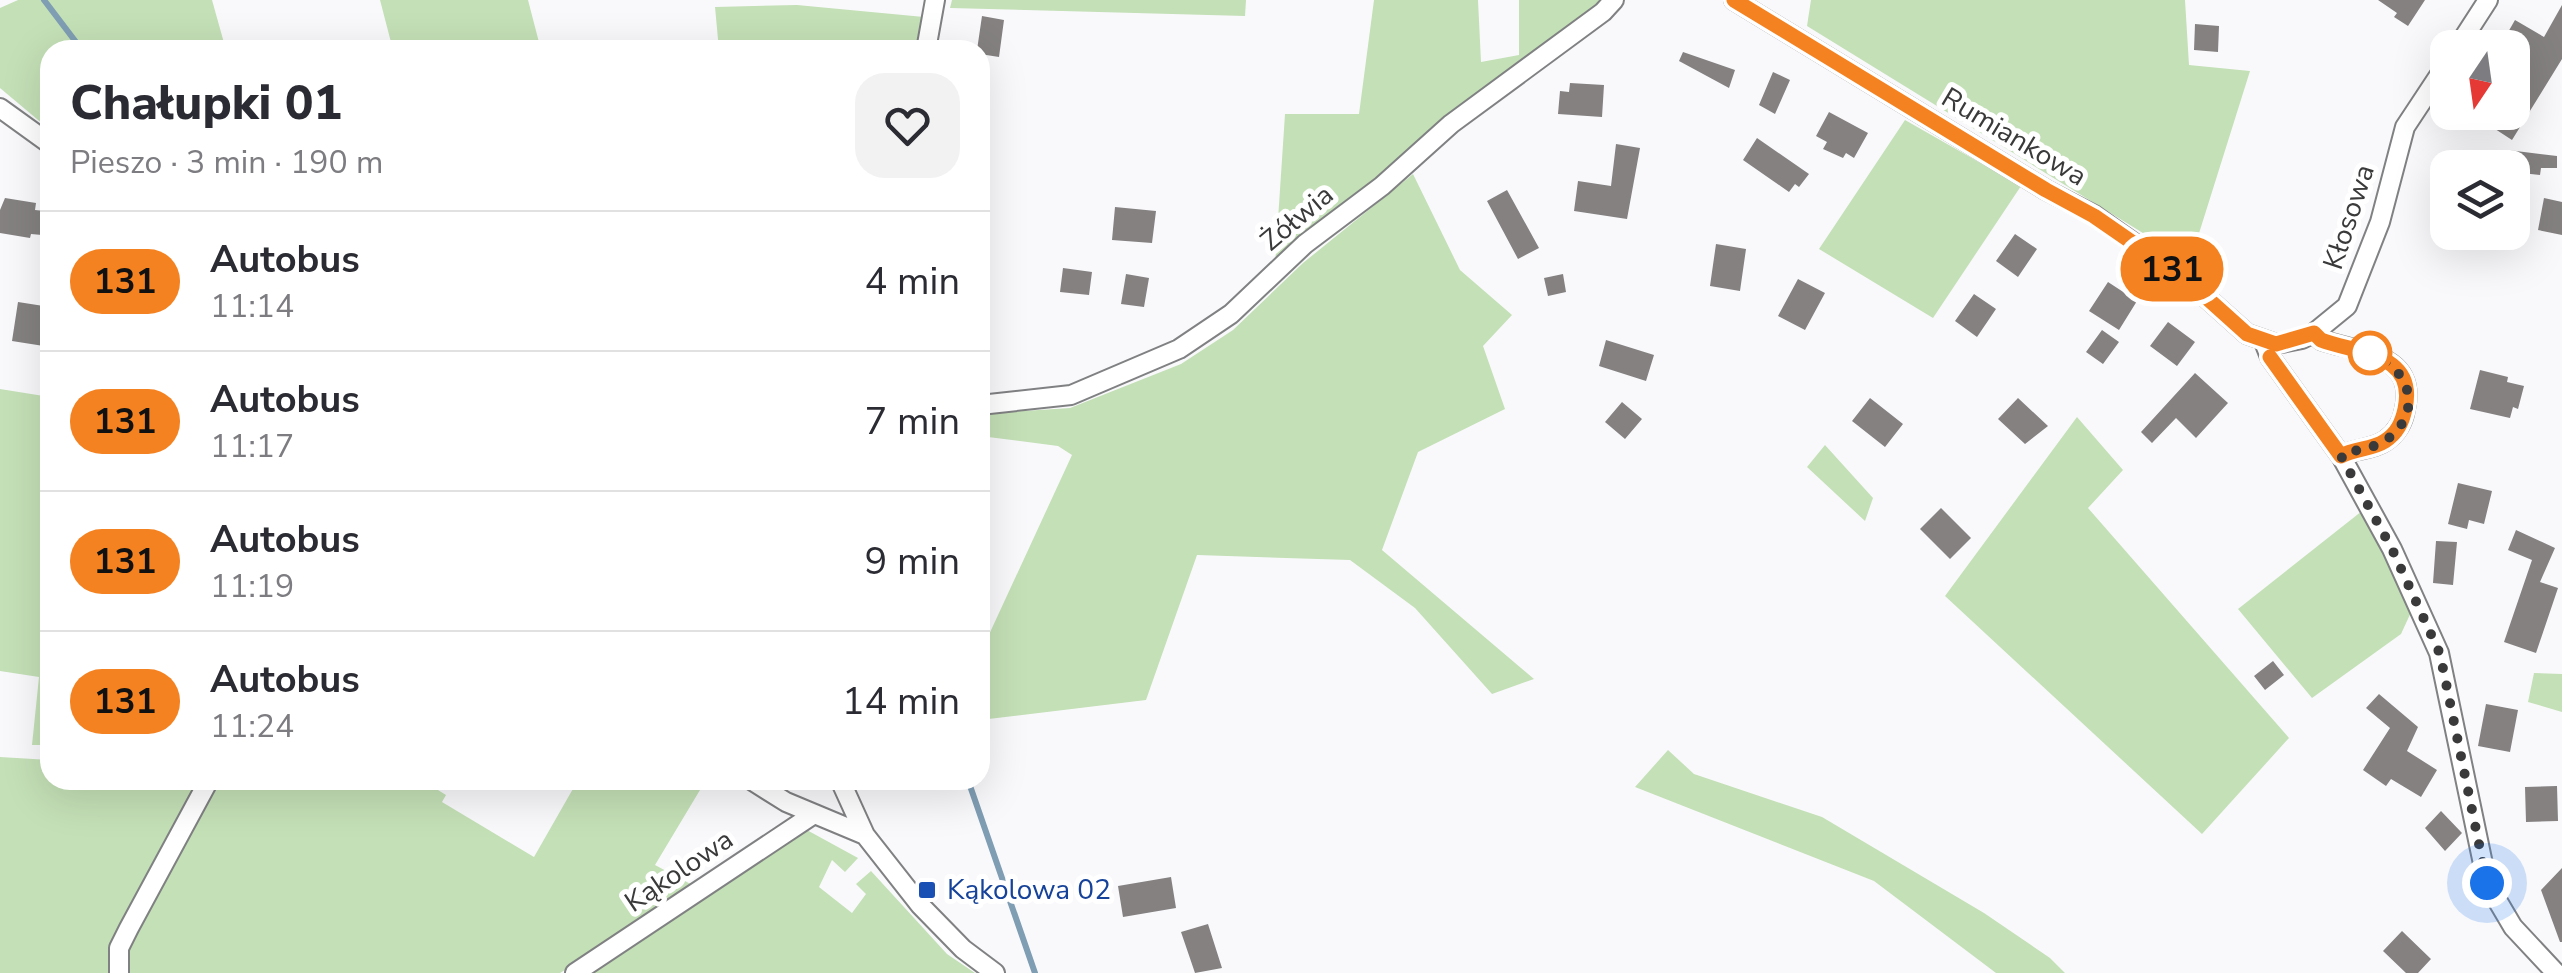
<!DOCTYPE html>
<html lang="pl">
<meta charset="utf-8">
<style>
:root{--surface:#fff;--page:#f2f2f3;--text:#2b2b33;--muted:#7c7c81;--line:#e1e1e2}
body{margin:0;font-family:"Nunito Sans",sans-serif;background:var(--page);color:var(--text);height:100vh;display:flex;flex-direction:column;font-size:38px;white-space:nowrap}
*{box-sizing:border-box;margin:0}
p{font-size:32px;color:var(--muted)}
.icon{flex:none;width:55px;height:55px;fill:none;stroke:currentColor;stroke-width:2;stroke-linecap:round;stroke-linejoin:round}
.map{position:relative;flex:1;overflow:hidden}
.panel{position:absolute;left:40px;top:40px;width:950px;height:750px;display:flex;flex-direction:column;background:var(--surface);border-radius:30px;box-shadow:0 10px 40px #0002}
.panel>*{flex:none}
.badge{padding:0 20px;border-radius:32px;font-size:35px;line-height:65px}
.needle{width:65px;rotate:193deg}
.tools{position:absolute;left:2430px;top:30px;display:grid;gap:20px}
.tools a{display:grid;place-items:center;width:100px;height:100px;border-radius:20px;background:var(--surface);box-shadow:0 10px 40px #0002;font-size:50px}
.you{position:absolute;width:50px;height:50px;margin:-25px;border:8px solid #fff;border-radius:50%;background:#1a73e8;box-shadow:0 0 0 15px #1a73e833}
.map>.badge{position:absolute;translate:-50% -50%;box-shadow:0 0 0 5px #fff}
.round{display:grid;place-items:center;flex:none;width:105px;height:105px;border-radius:30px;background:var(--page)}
.headline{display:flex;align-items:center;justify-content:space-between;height:170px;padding:0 30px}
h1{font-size:48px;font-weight:800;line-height:75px}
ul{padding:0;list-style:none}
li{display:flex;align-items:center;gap:30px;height:140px;padding:0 30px;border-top:2px solid var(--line)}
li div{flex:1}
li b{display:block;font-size:38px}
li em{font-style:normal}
li .badge{min-width:110px;font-weight:700;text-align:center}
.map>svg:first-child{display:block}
.green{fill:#c4e0b6}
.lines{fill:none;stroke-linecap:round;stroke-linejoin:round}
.stream{stroke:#7f9db3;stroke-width:6}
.building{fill:#848180}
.street-casing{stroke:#808183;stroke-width:22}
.street{stroke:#fff;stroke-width:18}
.line-casing{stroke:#fff;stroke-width:22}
.line{stroke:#f58220;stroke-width:15}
.walk{stroke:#3a3a3b;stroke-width:10;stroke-dasharray:0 18}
.stop-dot{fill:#fff;stroke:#f58220;stroke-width:5}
.transit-dot{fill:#1a4fb4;stroke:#fff;stroke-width:4}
.labels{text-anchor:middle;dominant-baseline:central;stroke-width:10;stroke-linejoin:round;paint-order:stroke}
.street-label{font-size:28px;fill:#3a3a3b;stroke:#fff}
.transit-label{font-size:28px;fill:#164399;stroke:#fff;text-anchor:start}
</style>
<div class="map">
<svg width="2562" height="973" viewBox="0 0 2562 973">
<rect width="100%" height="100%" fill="#f9f9fc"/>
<!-- green -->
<path class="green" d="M 18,0 L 212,0 L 226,50 L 50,50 L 50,130 L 0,88 L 0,8 Z
M 380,0 L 528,0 L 541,50 L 393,50 Z
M 952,0 L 1246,0 L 1245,16 L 950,8 Z
M 1374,0 L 1478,0 L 1481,62 L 1519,55 L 1519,0 L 1606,0 L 1355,195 L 1275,265 L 1285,114 L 1359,114 Z
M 1811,0 L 2185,0 L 2189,65 L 2250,71 L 2190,262 L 1807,26 Z
M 797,5 L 924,17 L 917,50 L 719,50 L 715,7 Z
M 1905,120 L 2021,186 L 1933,318 L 1819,249 Z
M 1413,174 L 1460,270 L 1512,315 L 1483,346 L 1505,409 L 1418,452 L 1382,550 L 1534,679 L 1492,694 L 1415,608 L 1350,560 L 1197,555 L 1146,700 L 980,720 L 980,654 L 1072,455 L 1058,446 L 980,436 L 980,414 L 1070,408 L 1181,364 L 1233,330 L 1303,263 Z
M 0,389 L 50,397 L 50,745 L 32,745 L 39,677 L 0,671 Z
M 2077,417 L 2123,470 L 2088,508 L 2289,738 L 2202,834 L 1945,596 Z
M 1825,445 L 1873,498 L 1865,521 L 1807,467 Z
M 2362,511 L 2413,608 L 2401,634 L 2312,698 L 2238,609 Z
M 2534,673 L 2562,674 L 2562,712 L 2528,702 Z
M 1668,750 L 1694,774 L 1822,817 L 1984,913 L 2050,958 L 2065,973 L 1996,973 L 1874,881 L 1635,787 Z
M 0,757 L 50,760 L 50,780 L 203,780 L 114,973 L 0,973 Z
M 220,780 L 422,780 L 446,795 L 442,802 L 534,857 L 578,780 L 706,780 L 655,865 L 698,888 L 560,973 L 126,973 L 129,945 Z
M 805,829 L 858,858 L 845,872 L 832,860 L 819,887 L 852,913 L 866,894 L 856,884 L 871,871 L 947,954 L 975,973 L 587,973 Z"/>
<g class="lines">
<!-- stream -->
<path class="stream" d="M 44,0 L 82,50
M 968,780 L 1035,973"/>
</g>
<!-- building -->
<path class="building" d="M 2378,0 L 2425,0 L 2408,26 L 2394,17 L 2397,13 Z
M 2562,5 L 2562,59 L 2512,140 L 2469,112 L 2512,112 L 2512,92 L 2528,65 L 2512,56 L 2512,48 L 2499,48 L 2515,20 L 2544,37 Z
M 982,16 L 1004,20 L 999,57 L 980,54 L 980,50 L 977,50 Z
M 2195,24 L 2219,26 L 2218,52 L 2194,50 Z
M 1683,52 L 1735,70 L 1729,88 L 1679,61 Z
M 1773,72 L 1790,80 L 1775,114 L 1759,105 Z
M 1570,83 L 1604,85 L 1602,117 L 1558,114 L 1560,91 L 1569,92 Z
M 1829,112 L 1868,133 L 1854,158 L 1846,153 L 1843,158 L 1823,149 L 1827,142 L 1816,136 Z
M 1757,138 L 1809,174 L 1799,187 L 1795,184 L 1789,192 L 1743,160 Z
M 1616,144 L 1640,148 L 1627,219 L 1574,211 L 1578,181 L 1611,186 Z
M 2508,150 L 2557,156 L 2557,168 L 2541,168 L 2540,175 L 2512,172 L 2512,168 L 2505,168 Z
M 1507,190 L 1539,248 L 1518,259 L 1487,201 Z
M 5,198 L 36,203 L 35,210 L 45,211 L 42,235 L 31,234 L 30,238 L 0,233 L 0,210 Z
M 2544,198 L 2562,202 L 2562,235 L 2538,230 Z
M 1115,207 L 1156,211 L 1152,243 L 1112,240 Z
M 2015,234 L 2037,249 L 2018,277 L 1996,261 Z
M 1716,244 L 1746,249 L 1740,291 L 1710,286 Z
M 1063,268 L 1092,272 L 1089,295 L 1060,292 Z
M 1126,274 L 1149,278 L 1144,307 L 1121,304 Z
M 1563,274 L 1566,292 L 1548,296 L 1544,278 Z
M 1798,279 L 1825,293 L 1805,330 L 1778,316 Z
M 2108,282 L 2137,301 L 2119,330 L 2089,311 Z
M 1974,294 L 1996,309 L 1977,337 L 1955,321 Z
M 18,302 L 50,307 L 50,347 L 12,341 Z
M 2168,322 L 2195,342 L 2177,366 L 2150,346 Z
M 2102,330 L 2119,342 L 2103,364 L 2086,352 Z
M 1606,340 L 1654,355 L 1646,381 L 1599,366 Z
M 2480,370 L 2508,377 L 2507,382 L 2524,386 L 2518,409 L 2513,407 L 2510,418 L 2470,409 Z
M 2195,373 L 2228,403 L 2196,438 L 2176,418 L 2152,443 L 2141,432 Z
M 1870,398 L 1903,424 L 1885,447 L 1852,421 Z
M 2018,398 L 2048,426 L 2025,444 L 1998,419 Z
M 1622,402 L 1642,419 L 1625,439 L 1605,422 Z
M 2458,483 L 2492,491 L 2484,524 L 2469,520 L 2467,529 L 2448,524 Z
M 1941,508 L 1971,538 L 1950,559 L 1920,529 Z
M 2516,530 L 2555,548 L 2540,582 L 2558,588 L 2536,653 L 2504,642 L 2532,560 L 2508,550 Z
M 2436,541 L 2457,542 L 2453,585 L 2433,583 Z
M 2273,661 L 2284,675 L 2265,690 L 2254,676 Z
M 2379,694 L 2418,727 L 2407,751 L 2437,770 L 2421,797 L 2391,779 L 2386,786 L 2363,770 L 2390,728 L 2366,708 Z
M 2486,704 L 2518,710 L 2510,752 L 2478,746 Z
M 2557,786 L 2558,821 L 2526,822 L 2525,787 Z
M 2441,811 L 2462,833 L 2445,851 L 2425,828 Z
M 2562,868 L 2562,942 L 2560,942 L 2541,890 Z
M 1171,877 L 1176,908 L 1123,917 L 1118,886 Z
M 1208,924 L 1222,968 L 1195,973 L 1181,932 Z
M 2402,931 L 2431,959 L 2418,973 L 2406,973 L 2383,951 Z"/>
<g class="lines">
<!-- street casing -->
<g class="street-casing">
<path id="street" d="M 1734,0 L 2046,190 L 2094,215 L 2188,281 L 2247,334 L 2276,344 L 2302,339 L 2314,333 L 2347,306 L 2380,222 L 2405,127 L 2448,62
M 2457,48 L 2488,0
M 926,50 L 935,0
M 0,108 L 50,144
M 2314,333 L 2321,340 C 2359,353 2417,353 2405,409 C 2403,422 2397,433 2385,441 C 2372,450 2355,448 2341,456
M 2264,342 L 2270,357 L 2341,456 L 2392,549 L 2439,653 L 2487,883 L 2513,927 L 2556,973
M 980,405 L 1071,395 L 1179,349 L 1231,314 L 1305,244 L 1382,186 L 1451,124 L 1603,12 L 1614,0
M 751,780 L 786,802 L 865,835 L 920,905 L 963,949 L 995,973
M 840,780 L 865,835
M 119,973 L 119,948 L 129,928 L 209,780
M 575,973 L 814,814"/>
</g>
<!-- street -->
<use href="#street" class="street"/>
</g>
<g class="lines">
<!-- line casing -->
<g class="line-casing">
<path id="line" d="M 1734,0 L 2046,190 L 2094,216 L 2188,281 L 2247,334 L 2276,344 L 2314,333 L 2321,340 C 2359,354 2417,353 2405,409 C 2402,423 2397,433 2385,441 C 2371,450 2355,448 2341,456 L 2270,357"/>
</g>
<!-- line -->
<use href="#line" class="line"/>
<!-- walk -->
<path class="walk" d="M 2370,353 C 2411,369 2424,413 2386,440 C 2372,450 2356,448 2341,456 L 2392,549 L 2440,654 L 2487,883"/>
</g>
<!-- markers -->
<circle class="stop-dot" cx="2370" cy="353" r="20"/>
<rect class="transit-dot" x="917" y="880" width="20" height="20" rx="5"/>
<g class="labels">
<!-- street labels -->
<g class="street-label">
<text transform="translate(2014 137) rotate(31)">Rumiankowa</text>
<text transform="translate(2349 217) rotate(-72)">Kłosowa</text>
<text transform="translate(1297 218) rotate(-40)">Żółwia</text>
<text transform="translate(679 871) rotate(-34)">Kąkolowa</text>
</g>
<!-- transit labels -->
<g class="transit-label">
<text x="947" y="890">Kąkolowa 02</text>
</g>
</g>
</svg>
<div class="tools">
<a><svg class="needle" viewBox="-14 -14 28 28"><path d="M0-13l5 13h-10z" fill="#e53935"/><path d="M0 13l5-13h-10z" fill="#7c7c81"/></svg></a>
<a><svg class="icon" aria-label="layers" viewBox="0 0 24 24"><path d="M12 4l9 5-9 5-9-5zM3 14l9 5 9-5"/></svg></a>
</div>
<div class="you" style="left:2487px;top:883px"></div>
<b class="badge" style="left:2172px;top:269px;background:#f58220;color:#111">131</b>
<section class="panel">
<div class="headline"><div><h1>Chałupki 01</h1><p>Pieszo · 3 min · 190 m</p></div><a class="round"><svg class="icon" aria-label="heart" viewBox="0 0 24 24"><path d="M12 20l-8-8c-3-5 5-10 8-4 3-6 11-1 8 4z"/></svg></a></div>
<ul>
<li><span class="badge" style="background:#f58220;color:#111">131</span><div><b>Autobus</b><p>11:14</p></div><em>4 min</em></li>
<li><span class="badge" style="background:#f58220;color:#111">131</span><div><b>Autobus</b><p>11:17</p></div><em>7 min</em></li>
<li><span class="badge" style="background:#f58220;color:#111">131</span><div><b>Autobus</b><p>11:19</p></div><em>9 min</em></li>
<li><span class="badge" style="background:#f58220;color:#111">131</span><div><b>Autobus</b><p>11:24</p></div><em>14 min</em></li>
</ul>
</section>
</div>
